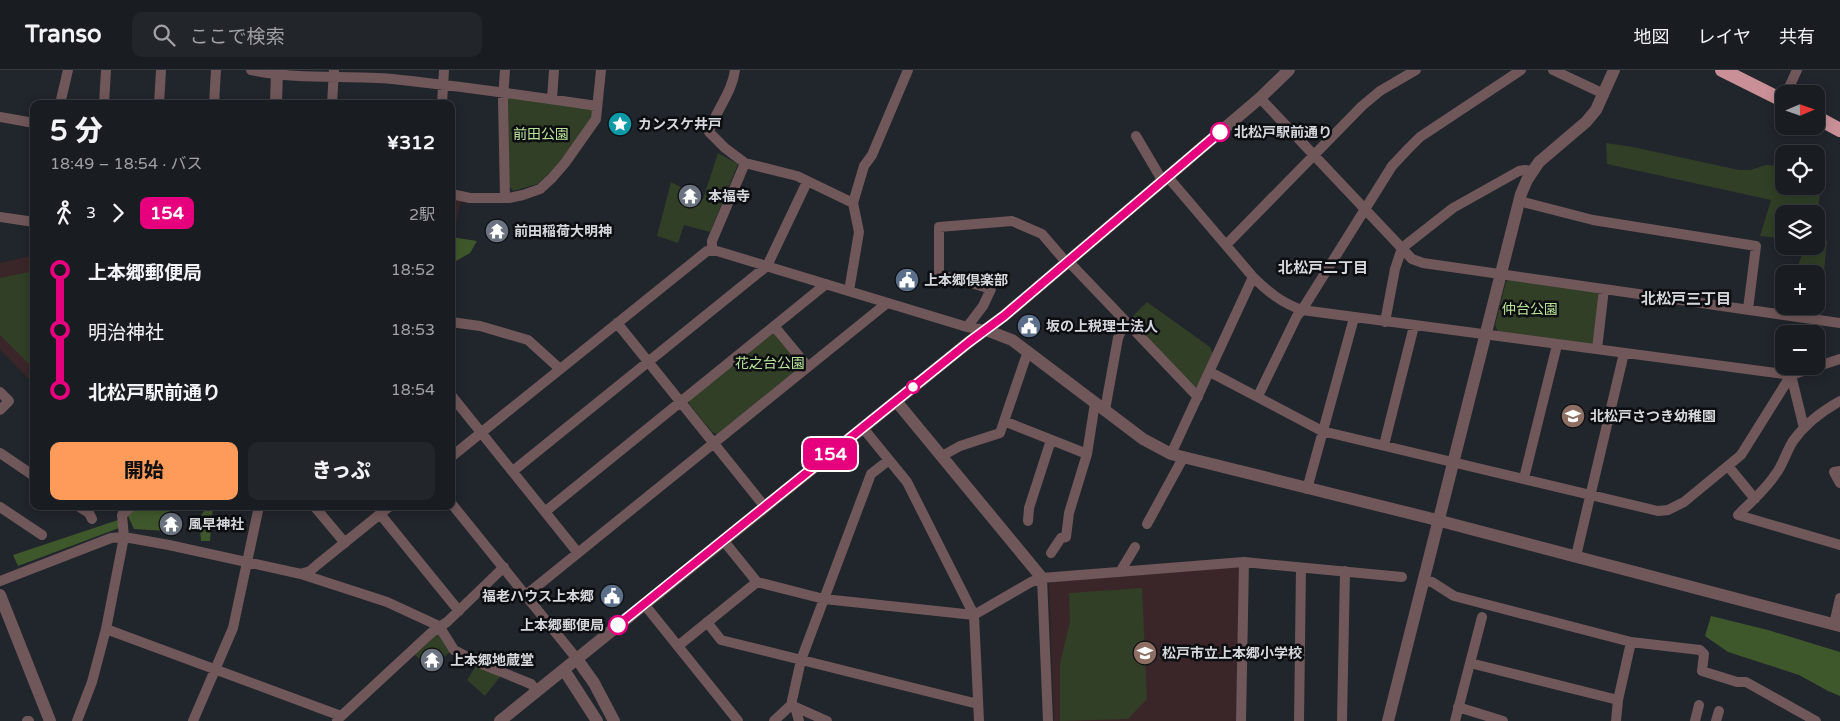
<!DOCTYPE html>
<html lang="ja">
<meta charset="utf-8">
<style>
:root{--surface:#191c21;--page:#22252a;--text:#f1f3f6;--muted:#9fa1a5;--line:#373a3f;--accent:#ff9b5a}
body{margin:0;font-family:"Varela Round","Noto Sans JP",sans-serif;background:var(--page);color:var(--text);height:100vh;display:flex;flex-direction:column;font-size:19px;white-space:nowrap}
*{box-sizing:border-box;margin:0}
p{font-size:16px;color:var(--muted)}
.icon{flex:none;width:28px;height:28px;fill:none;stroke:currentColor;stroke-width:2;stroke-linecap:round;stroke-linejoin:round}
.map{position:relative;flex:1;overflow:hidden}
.side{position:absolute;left:30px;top:30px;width:425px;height:410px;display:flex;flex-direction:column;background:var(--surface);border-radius:10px;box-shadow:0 2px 12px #0003,0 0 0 1px var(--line)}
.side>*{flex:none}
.badge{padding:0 10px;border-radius:8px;font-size:18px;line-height:32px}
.needle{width:32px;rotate:88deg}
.controls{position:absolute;left:1775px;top:15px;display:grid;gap:10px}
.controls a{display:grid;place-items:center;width:50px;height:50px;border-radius:10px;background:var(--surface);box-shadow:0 2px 12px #0003,0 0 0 1px var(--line);font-size:25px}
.map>.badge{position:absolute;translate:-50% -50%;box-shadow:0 0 0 2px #fff}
.legs{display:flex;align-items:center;gap:8px;height:55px;padding:0 20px;font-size:16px}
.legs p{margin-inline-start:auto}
.overview{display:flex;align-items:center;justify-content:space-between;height:85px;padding:0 20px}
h1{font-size:28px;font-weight:800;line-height:38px}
.primary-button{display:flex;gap:10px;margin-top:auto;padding:10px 20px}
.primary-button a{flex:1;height:58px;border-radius:10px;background:var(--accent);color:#111;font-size:20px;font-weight:800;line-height:58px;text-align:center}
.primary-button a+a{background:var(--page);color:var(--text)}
ul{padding:0 20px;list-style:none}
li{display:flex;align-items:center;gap:18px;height:60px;font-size:19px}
li i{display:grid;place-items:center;width:8px;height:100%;margin:0 6px;background:currentColor}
li i::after{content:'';width:12px;height:12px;margin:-6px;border:4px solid;border-radius:50%;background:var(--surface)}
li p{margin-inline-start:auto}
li:first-child i{background:linear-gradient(#0000 50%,currentColor 0)}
li:last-child i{background:linear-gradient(currentColor 50%,#0000 0)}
header{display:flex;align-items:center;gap:30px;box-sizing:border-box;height:70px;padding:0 25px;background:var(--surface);border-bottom:1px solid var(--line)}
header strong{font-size:24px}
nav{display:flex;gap:28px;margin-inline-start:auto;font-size:18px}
.search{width:350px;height:45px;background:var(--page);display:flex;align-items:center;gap:12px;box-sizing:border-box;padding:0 18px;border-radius:10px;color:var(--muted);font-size:19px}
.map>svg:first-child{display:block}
.industrial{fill:#3a2628}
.green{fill:#313f26}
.forest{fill:#3f582b}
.water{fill:#377890}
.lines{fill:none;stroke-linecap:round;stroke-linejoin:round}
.minor{stroke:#705759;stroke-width:10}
.tertiary{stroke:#705759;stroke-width:12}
.trunk{stroke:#ca9097;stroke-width:14}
.line-1-casing{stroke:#fff;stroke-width:11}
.line-1{stroke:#e6007e;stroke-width:8}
.stop-1-dot{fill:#fff;stroke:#e6007e;stroke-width:2.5}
.labels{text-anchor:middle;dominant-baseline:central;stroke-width:5;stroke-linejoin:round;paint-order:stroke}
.poi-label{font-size:14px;font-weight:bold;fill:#d4d7dc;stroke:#0c0e11;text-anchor:start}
.stop-label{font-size:14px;font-weight:bold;fill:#d4d7dc;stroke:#0c0e11;text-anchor:start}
.park-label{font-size:14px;fill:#bae39a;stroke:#0c0e11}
.neighbourhood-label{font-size:15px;font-weight:bold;fill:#d4d7dc;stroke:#0c0e11}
</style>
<header>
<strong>Transo</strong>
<div class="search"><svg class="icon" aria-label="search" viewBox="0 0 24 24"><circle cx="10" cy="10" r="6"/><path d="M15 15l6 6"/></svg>ここで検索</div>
<nav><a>地図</a><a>レイヤ</a><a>共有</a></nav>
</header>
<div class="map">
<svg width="1840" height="651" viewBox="0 0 1840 651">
<rect width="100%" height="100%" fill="#21252c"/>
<!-- industrial -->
<path class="industrial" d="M 451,128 L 461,131 L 452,171 L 451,170 Z
M 34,185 L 34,314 L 0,280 L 0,193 Z
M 34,318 L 34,353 L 30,350 L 29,330 Z
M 1236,497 L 1240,499 L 1236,651 L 1054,651 L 1049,514 L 1052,512 Z"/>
<!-- green -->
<path class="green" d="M 508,26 L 592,39 L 593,45 L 557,97 L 537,114 L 513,121 L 509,116 Z
M 1606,73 L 1633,77 L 1739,100 L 1750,100 L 1766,95 L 1784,96 L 1784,116 L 1816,116 L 1816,96 L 1822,96 L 1817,157 L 1816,144 L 1784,144 L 1784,166 L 1779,168 L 1760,166 L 1771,130 L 1607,94 Z
M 718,83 L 738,94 L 710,162 L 684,155 L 678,173 L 657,166 L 671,112 L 703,129 Z
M 1816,170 L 1827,171 L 1824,201 L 1798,196 L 1805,176 L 1816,176 Z
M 34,201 L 34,299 L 0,265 L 0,208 Z
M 1509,209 L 1598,221 L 1600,225 L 1595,270 L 1592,274 L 1498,262 L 1495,255 L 1506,212 Z
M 1147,232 L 1210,277 L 1214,286 L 1200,316 L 1194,317 L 1129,250 Z
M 772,262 L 777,262 L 800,290 L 800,297 L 717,364 L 712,362 L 689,334 L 690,329 Z
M 1142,518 L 1147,629 L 1128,649 L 1060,651 L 1060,593 L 1070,552 L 1069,523 Z
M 435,564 L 441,565 L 451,581 L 430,599 L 414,584 Z
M 476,596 L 503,603 L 485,626 L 467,610 Z"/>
<!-- forest -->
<path class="forest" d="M 451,167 L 477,171 L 470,183 L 451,194 Z
M 139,436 L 171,436 L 166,461 L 134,459 L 128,446 Z
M 207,436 L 213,436 L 210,471 L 201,471 L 199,449 Z
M 118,450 L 119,458 L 18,496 L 13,485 Z
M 1711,546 L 1768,560 L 1840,582 L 1840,626 L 1828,621 L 1799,605 L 1728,582 L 1705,566 Z"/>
<!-- water -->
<path class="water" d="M 610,47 L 617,47 L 618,51 L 627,50 L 627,54 L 624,58 L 613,57 L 610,55 Z"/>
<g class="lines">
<!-- minor -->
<path class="minor" d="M 251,0 C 298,10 345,5 392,9 C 461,16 529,26 597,36
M 505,0 L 503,29 L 505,128
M 735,0 C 732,23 716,40 709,62 L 725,78 L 745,93 L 797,106 L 853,133 L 859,162 L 849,221
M 1553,0 L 1604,24
M 1786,24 L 1797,0
M 1260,28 L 1412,189 L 1423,193 L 1840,253
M 552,29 L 554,0
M 60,34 L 68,0
M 104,34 L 106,0
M 159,34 L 161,0
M 214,34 L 216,0
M 332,34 L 334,0
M 442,34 L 444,0
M 0,47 L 34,53
M 1136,66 L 1162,110
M 1167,106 L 1253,207 C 1268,222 1282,233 1302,240 L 1791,305 L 1840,289
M 451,124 L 470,128 L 509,128 L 523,125 L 540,119 L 552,108 L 565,93 L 596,49 L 601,0
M 1519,131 L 1593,150 L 1756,176 L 1748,239
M 853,133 L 864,96 L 872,85 L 908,0
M 0,147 L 34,152
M 1226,175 L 1362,36 L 1380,21 L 1416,0
M 712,180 L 712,171 L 745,93
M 1068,191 L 1198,327
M 451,252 L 480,256 L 528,270 L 560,299
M 1385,252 L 1395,199 L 1402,178 L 1453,138 L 1519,101 L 1525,100 L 1532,101
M 617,253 L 765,437
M 774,256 L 808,297
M 967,257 L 983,236 L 991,219 L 958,209 L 939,206 L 939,157 L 1012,151 L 1042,164 L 1066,192
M 1597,279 L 1604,219
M 1210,302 L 1322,361 L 1658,441 L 1668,440 L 1684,432 L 1741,385 L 1791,305
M 1791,305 L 1804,358
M 0,322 L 9,331 L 0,340
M 451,325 L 578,483
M 1258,326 L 1297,246 L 1302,240 L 1392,96 L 1408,79 L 1420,67 L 1521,0
M 1840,331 C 1822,341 1805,354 1793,371 C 1786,382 1783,395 1775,405 C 1765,420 1751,432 1738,445 L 1840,475
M 1105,340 L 1118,268 L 1125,251
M 1004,351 L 1087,384
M 863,358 L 907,412 L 974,545 L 979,651
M 1384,375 L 1414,256
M 0,383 L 34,406
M 1171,384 L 1253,207
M 942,386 L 960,376 L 1000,363 L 1028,281
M 451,387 L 707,181 L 717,181 L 967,257 L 986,260
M 1728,396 L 1755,429
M 513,401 L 767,196 L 807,112
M 1840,401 L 1834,402 L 1840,413
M 1524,408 L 1557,275
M 1307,419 L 1354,248
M 451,433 L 577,589
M 78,436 L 89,443 L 92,449
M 314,436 L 345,473
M 0,437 L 42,465
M 546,441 L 826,214
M 380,444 L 459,541
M 1028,451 L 1029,438 L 1051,370
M 1147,454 L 1183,388
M 723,470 L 757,512
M 1051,483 L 1061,468 L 1066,467 L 1069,443 L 1087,384 L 1095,333
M 1576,486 L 1624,283
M 1120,502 L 1135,477
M 301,504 L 387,532 L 439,556 L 454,580 L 477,592 L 531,614 L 537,621
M 1042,508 L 1048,651
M 0,511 L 111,468 L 124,467 L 169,475 L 301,504 L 310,501 L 317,495 L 390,436
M 1424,511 L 1432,512 L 1454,526 L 1631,572 L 1700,580 L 1704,584 L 1702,601 L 1737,612 L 1746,612 L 1816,651
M 526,525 L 887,233
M 644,534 L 738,651
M 707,552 L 721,570 L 978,634
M 1834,554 L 1840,528
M 106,559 L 124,467 L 122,445 L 132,436
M 678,576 L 757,512 L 824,529 L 974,545 L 1031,512 L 1042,508 L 1244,492 L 1402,507
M 1470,593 L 1618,630
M 791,635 L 827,651
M 795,637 L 799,651
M 1458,637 L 1503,651
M 337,650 L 432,562 L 447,552 L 504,497
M 27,651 L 29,651
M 77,651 L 92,612 L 106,559 L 341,646
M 193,651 L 233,558 L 259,436
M 774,651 L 791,635 L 801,590 L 871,404 L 889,390
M 1241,651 L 1244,492
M 1299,651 L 1301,498
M 1342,651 L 1345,501
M 1455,651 L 1482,547
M 1616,651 L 1618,630 L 1631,572
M 1695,651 L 1699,635
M 1716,651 L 1719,641"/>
<!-- tertiary -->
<path class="tertiary" d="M 276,34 L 277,0
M 986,260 L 1012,270 L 1143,369 L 1171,384 L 1429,448 L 1840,556
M 896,331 L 1042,508
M 0,525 L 50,651
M 577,589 L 594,613 L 614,651
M 564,600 L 597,651
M 500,651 L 969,272 L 1004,246 L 1260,28 L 1289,0
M 1388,651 L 1521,124 L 1527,110 L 1539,92 L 1586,52 L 1596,40 L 1614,0"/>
<!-- trunk -->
<path class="trunk" d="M 1722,0 L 1784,31
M 1816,47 L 1840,60"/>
</g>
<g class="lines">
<!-- line-1 casing -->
<g class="line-1-casing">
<path id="line-1" d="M 618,555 L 969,272 L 1004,246 L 1220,62"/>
</g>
<!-- line-1 -->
<use href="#line-1" class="line-1"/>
</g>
<!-- icons -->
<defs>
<g id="sight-disc" transform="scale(1.25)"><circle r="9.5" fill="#0f9aa8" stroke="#0c0e11"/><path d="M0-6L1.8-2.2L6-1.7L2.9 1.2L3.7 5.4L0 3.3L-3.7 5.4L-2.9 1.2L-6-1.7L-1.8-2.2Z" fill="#fff"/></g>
<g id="temple-disc" transform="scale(1.25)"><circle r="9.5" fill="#6b7280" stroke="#0c0e11"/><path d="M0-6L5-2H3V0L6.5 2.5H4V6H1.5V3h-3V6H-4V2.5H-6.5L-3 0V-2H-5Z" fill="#fff"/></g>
<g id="civic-disc" transform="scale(1.25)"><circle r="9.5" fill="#5c6f8a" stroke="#0c0e11"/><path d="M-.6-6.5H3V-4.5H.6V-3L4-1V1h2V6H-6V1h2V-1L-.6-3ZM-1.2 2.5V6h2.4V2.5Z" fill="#fff"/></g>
<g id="school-disc" transform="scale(1.25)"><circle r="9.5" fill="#8d6e63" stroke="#0c0e11"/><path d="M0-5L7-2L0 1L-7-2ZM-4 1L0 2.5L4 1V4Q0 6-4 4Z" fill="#fff"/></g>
</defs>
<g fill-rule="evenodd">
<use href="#sight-disc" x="620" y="54"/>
<use href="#temple-disc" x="690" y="126"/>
<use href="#temple-disc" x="497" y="161"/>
<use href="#civic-disc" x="907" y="210"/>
<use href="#civic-disc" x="1029" y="256"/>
<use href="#school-disc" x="1573" y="346"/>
<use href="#temple-disc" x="171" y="454"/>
<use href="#civic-disc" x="612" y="526"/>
<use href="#school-disc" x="1145" y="583"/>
<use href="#temple-disc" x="432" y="590"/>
</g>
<!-- markers -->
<g class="stop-1-dot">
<circle cx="1220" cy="62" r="9"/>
<circle cx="913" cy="317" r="6"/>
<circle cx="618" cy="555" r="9"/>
</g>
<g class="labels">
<!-- poi labels -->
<g class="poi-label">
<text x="638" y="54">カンスケ井戸</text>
<text x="708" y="126">本福寺</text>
<text x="514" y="161">前田稲荷大明神</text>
<text x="924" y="210">上本郷倶楽部</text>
<text x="1046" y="256">坂の上税理士法人</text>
<text x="1590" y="346">北松戸さつき幼稚園</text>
<text x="188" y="454">風早神社</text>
<text x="594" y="526" text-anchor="end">福老ハウス上本郷</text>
<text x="1162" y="583">松戸市立上本郷小学校</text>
<text x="450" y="590">上本郷地蔵堂</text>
</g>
<!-- stop labels -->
<g class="stop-label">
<text x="1234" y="62">北松戸駅前通り</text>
<text x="604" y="555" text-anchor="end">上本郷郵便局</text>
</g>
<!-- park labels -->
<g class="park-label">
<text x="541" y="64">前田公園</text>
<text x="1530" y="239">仲台公園</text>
<text x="770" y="293">花之台公園</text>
</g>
<!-- neighbourhood labels -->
<g class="neighbourhood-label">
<text x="1323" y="198">北松戸二丁目</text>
<text x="1686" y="229">北松戸三丁目</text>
</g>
</g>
</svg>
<div class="controls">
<a><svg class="needle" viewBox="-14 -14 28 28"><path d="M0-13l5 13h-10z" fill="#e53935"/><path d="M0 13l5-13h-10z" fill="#9fa1a5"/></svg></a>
<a><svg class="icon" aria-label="locate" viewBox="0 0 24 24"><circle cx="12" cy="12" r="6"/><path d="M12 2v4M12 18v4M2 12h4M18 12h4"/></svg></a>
<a><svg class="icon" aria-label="layers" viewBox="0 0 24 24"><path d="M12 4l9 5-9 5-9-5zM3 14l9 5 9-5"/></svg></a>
<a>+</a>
<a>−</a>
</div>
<b class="badge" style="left:830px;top:384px;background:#e6007e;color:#fff">154</b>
<section class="side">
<div class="overview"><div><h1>5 分</h1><p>18:49 – 18:54 · バス</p></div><b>¥312</b></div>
<div class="legs"><svg class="icon" aria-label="walk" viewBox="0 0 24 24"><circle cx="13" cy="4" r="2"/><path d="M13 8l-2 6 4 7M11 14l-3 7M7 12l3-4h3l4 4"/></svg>3<svg class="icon" aria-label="forward" viewBox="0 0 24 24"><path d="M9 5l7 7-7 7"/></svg><b class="badge" style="background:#e6007e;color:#fff">154</b><p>2駅</p></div>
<ul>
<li><i style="color:#e6007e"></i><b>上本郷郵便局</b><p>18:52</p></li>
<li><i style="color:#e6007e"></i><span>明治神社</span><p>18:53</p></li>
<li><i style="color:#e6007e"></i><b>北松戸駅前通り</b><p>18:54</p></li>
</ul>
<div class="primary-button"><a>開始</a><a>きっぷ</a></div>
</section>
</div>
